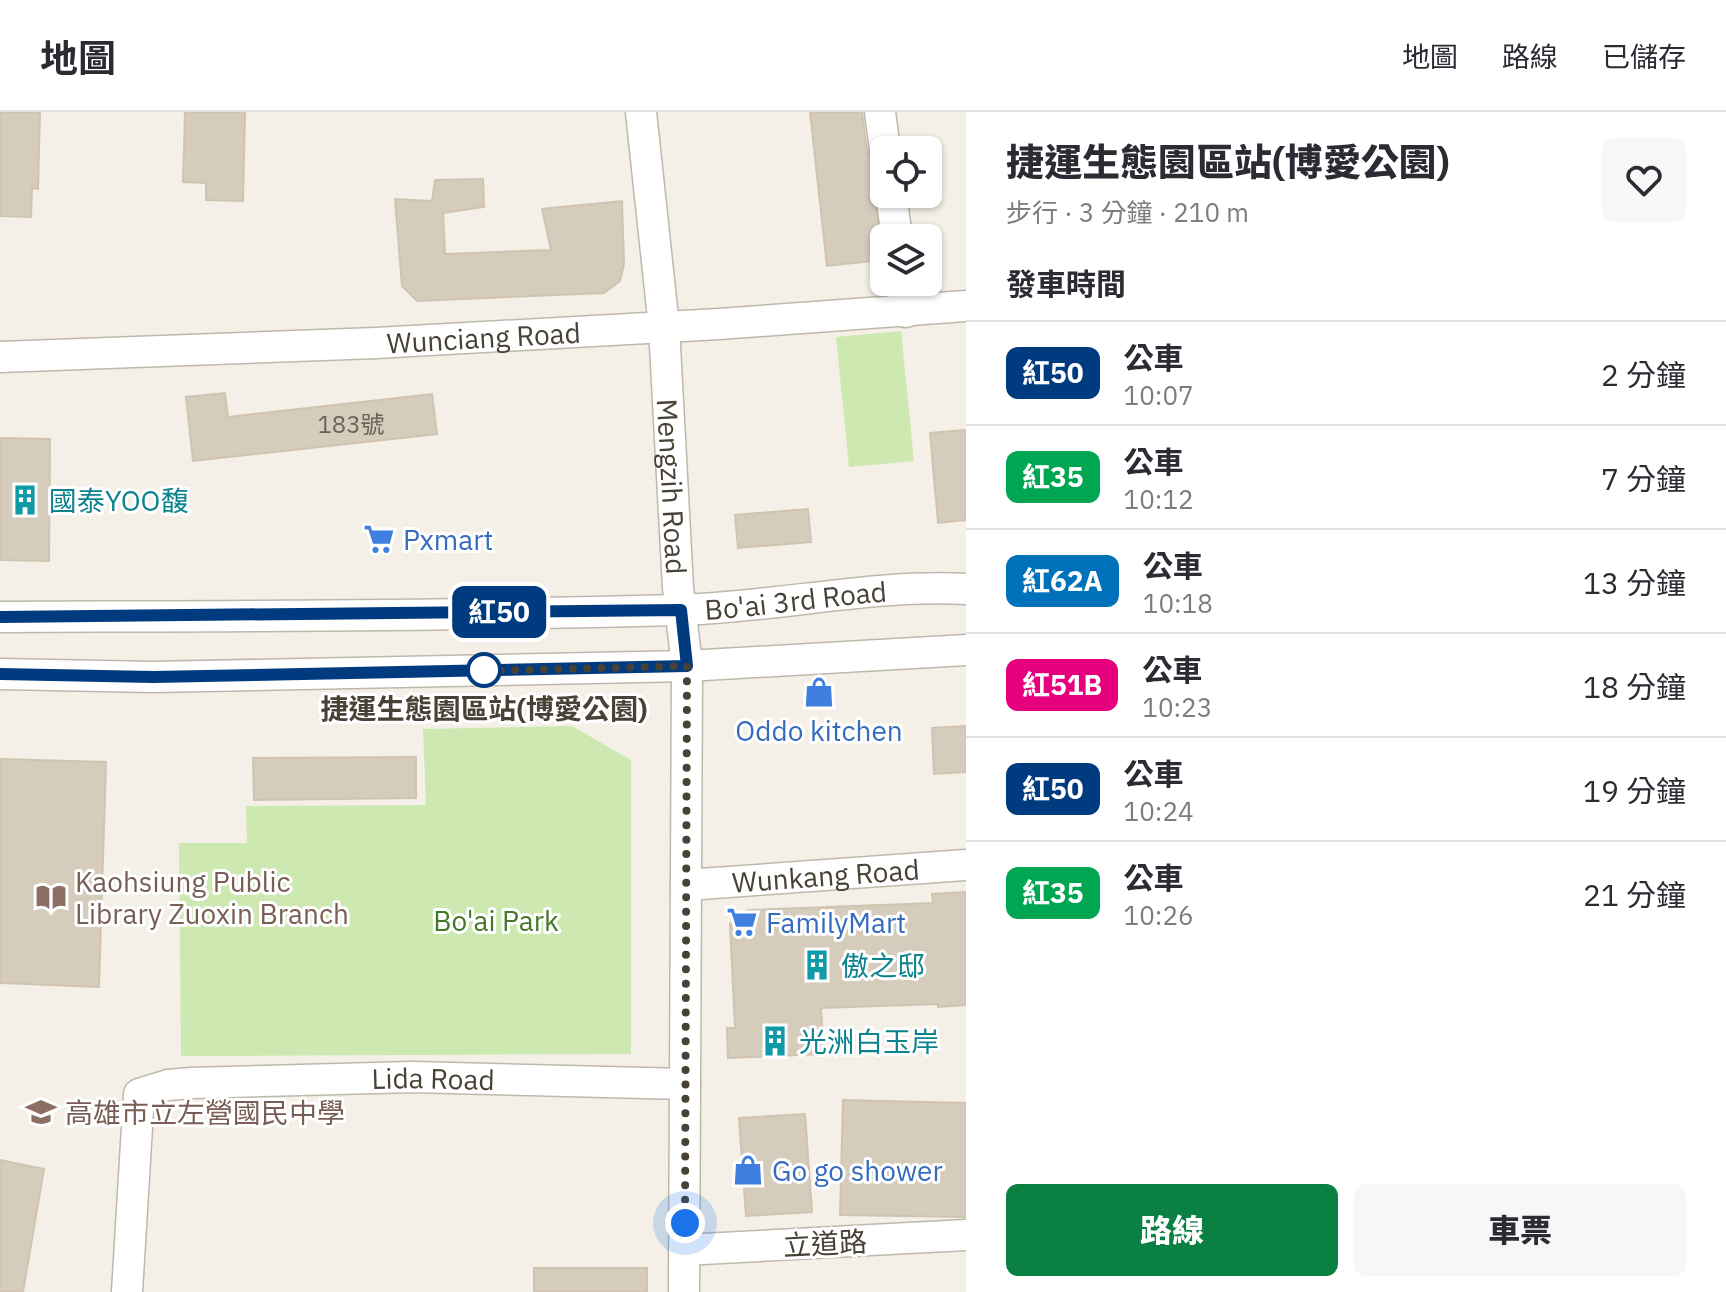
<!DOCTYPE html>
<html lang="zh-TW">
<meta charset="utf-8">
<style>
:root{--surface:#fff;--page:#f7f7f7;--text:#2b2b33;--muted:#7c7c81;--line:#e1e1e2;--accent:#0b8043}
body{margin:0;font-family:"IBM Plex Sans","Noto Sans TC",sans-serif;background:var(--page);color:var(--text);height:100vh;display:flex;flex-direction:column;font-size:30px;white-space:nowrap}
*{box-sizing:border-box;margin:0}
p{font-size:26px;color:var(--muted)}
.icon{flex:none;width:44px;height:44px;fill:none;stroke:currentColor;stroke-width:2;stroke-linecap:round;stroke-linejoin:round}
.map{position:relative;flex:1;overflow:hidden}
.sheet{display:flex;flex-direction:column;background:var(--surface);width:760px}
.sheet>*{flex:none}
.badge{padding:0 16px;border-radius:12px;font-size:28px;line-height:52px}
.fabs{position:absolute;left:870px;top:24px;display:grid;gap:16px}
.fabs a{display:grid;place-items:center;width:72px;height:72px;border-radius:12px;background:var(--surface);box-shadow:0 2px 6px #0004;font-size:40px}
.you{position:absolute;width:40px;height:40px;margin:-20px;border:6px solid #fff;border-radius:50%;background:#1a73e8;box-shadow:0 0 0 12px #1a73e833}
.map>.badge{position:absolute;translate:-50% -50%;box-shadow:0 0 0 4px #fff}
h2{padding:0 40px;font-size:30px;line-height:72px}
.round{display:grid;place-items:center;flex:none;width:84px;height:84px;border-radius:12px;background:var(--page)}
.summary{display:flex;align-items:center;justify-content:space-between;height:136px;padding:0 40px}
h1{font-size:38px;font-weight:800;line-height:60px}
.primary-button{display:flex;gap:16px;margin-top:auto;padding:16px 40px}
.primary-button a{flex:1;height:92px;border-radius:12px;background:var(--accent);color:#fff;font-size:32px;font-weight:800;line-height:92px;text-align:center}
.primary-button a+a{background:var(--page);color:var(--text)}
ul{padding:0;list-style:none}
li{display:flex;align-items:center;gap:24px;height:104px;padding:0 40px;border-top:2px solid var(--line)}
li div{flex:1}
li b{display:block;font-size:30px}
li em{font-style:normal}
li .badge{min-width:88px;font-weight:700;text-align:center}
header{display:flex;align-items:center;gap:48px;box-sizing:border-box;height:112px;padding:0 40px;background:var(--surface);border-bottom:2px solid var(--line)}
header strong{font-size:38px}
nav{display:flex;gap:44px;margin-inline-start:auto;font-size:28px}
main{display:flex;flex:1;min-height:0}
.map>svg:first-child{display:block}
.green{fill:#cde8b0}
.building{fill:#d5ccbc;stroke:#d0c4b0;stroke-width:2}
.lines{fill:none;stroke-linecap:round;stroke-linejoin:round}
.minor-casing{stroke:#bfb8aa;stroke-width:33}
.minor{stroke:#fff;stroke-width:30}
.line-casing{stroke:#fff;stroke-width:18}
.line{stroke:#003b80;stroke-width:12}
.walk{stroke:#474136;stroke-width:8;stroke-dasharray:0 14.4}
.stop-dot{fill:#fff;stroke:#003b80;stroke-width:4}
.labels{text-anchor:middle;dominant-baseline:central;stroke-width:6;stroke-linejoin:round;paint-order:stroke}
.number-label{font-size:24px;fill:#6a6458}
.street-label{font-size:28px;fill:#474136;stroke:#fff}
.culture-label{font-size:28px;fill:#0d838f;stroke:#fff;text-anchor:start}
.shop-label{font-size:28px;fill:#366cbe;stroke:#fff;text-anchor:start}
.stop-label{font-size:28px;font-weight:bold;fill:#474136;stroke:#fff}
.education-label{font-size:28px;fill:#785e54;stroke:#fff;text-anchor:start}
.park-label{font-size:28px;fill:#457929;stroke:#fff}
</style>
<header>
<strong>地圖</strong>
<nav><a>地圖</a><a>路線</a><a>已儲存</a></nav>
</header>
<main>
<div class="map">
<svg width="966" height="1180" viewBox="0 0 966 1180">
<rect width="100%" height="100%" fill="#f4f0e7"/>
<!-- green -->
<path class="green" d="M 901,219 L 914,349 L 849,355 L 836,225 Z
M 572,614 L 631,648 L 631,942 L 181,944 L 179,731 L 247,731 L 246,694 L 426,693 L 423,617 Z"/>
<!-- building -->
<path class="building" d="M 0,0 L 40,0 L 38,77 L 32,76 L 31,105 L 0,104 Z
M 185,0 L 245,0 L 243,89 L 206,88 L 206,71 L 183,70 Z
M 810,0 L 862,0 L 867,40 L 871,49 L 882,141 L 872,149 L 827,154 Z
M 483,67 L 484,95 L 443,101 L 445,142 L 551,138 L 542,97 L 622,89 L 624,152 L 620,169 L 604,181 L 417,189 L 402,174 L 395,87 L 432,89 L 435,68 Z
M 225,281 L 228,305 L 432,282 L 437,322 L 193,349 L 186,285 Z
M 966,318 L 966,408 L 938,411 L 930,321 Z
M 0,326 L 50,327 L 49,449 L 0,448 Z
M 808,397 L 811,430 L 738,436 L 735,403 Z
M 966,614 L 966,660 L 934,662 L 932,616 Z
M 416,645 L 416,686 L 254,688 L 253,646 Z
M 1,647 L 106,650 L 99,875 L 0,871 Z
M 966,780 L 966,893 L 938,895 L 938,892 L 821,896 L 824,942 L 728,946 L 727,916 L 735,916 L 730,812 L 737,803 L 748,798 L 933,791 L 932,782 Z
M 843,988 L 966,991 L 966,1105 L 840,1103 Z
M 805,1002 L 812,1100 L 746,1104 L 739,1006 Z
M 0,1048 L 44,1057 L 23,1180 L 0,1180 Z
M 534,1156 L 647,1156 L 647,1180 L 534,1180 Z"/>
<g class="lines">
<!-- minor casing -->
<g class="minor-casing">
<g id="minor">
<path id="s1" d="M 641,0 L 664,215 L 678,476 L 687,554 L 684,1180"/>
<path d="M 880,0 L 885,38"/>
<path d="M 891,82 L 897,126"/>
<path d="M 902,170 L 906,200"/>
<path id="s2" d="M 0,245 L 376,231 L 719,212 L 966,194"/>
<path id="s3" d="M 0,505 C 226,504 451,504 677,498 C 773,496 869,472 966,477"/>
<path d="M 0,562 L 153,565 L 687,554 L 966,538"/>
<path id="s4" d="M 686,773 L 966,753"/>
<path d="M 684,1138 L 966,1123"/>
<path id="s5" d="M 127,1180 L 139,982 L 168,973 L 191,971 L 412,965 L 685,972"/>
</g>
</g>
<!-- minor -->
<use href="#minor" class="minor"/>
</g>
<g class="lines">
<!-- line casing -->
<g class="line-casing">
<path id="line" d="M 0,505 L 681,498 L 687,554 L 153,565 L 0,562"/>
</g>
<!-- line -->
<use href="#line" class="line"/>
<!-- walk -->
<path class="walk" d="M 484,558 L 478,559 L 687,554 L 685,1111"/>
</g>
<!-- icons -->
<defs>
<g id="building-bare" transform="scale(2.4)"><path d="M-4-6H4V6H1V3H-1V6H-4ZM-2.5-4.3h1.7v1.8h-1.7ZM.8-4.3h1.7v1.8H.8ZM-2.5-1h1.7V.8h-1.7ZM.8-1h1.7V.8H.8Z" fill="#0f9aa8" stroke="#fff" stroke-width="2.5" paint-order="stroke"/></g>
<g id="supermarket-bare" transform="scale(2.4)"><path d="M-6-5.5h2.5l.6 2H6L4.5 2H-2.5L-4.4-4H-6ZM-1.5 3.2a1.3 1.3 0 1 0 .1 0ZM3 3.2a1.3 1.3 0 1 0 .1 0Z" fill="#3f7fe0" stroke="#fff" stroke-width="2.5" paint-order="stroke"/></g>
<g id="shop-bare" transform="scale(2.4)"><path d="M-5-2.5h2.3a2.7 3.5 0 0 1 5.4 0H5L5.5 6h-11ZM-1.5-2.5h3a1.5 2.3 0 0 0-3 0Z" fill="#3f7fe0" stroke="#fff" stroke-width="2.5" paint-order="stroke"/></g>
<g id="library-bare" transform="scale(2.4)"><path d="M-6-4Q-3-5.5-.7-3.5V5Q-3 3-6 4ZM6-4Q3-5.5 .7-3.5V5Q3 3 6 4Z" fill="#8d6e63" stroke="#fff" stroke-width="2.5" paint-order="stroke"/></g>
<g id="school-bare" transform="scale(2.4)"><path d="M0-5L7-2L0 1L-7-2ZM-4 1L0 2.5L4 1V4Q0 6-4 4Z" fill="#8d6e63" stroke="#fff" stroke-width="2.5" paint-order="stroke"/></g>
</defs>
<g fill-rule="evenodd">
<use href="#building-bare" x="25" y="388"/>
<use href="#supermarket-bare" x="379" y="427"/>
<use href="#shop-bare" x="819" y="580"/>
<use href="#library-bare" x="51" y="785"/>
<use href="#supermarket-bare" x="742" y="810"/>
<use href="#building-bare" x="817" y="853"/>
<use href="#building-bare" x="775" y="929"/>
<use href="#school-bare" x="41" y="1000"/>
<use href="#shop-bare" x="748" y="1058"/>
</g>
<!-- markers -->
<circle class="stop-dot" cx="484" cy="558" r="16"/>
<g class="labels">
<!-- number labels -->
<g class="number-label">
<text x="351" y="312">183號</text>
</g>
<!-- street labels -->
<g class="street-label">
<text stroke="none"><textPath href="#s2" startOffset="484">Wunciang Road</textPath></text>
<text stroke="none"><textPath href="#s1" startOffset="376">Mengzih Road</textPath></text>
<text stroke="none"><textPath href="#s3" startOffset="796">Bo'ai 3rd Road</textPath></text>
<text stroke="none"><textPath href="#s4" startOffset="140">Wunkang Road</textPath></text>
<text stroke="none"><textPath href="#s5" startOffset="494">Lida Road</textPath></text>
<text transform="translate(825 1131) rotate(-3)">立道路</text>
</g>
<!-- culture labels -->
<g class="culture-label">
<text x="49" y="388">國泰YOO馥</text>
<text x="841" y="853">傲之邸</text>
<text x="799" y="929">光洲白玉岸</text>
</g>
<!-- shop labels -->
<g class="shop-label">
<text x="403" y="427">Pxmart</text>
<text x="819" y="618" text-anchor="middle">Oddo kitchen</text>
<text x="766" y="810">FamilyMart</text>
<text x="772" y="1058">Go go shower</text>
</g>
<!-- stop labels -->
<g class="stop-label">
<text x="484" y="596">捷運生態園區站(博愛公園)</text>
</g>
<!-- education labels -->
<g class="education-label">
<text x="75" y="769">Kaohsiung Public<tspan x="75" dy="32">Library Zuoxin Branch</tspan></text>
<text x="65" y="1000">高雄市立左營國民中學</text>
</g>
<!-- park labels -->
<g class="park-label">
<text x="496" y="808">Bo'ai Park</text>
</g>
</g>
</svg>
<div class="fabs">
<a><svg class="icon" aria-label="locate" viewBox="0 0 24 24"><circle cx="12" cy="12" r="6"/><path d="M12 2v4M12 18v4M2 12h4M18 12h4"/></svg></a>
<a><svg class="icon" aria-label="layers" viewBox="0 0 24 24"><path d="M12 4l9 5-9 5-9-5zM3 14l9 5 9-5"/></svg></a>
</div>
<div class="you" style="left:685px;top:1111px"></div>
<b class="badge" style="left:499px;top:500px;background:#003b80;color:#fff">紅50</b>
</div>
<section class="sheet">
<div class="summary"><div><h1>捷運生態園區站(博愛公園)</h1><p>步行 · 3 分鐘 · 210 m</p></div><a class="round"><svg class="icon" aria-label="heart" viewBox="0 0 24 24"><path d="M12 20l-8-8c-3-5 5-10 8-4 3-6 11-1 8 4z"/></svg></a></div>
<h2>發車時間</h2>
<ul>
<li><span class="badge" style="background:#003b80;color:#fff">紅50</span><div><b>公車</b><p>10:07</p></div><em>2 分鐘</em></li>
<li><span class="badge" style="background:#00a651;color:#fff">紅35</span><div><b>公車</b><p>10:12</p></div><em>7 分鐘</em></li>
<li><span class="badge" style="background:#0072bc;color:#fff">紅62A</span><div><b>公車</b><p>10:18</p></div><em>13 分鐘</em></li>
<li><span class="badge" style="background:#e6007e;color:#fff">紅51B</span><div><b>公車</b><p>10:23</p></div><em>18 分鐘</em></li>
<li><span class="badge" style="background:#003b80;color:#fff">紅50</span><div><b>公車</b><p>10:24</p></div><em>19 分鐘</em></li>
<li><span class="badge" style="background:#00a651;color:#fff">紅35</span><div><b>公車</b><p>10:26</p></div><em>21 分鐘</em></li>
</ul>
<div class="primary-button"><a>路線</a><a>車票</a></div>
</section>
</main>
